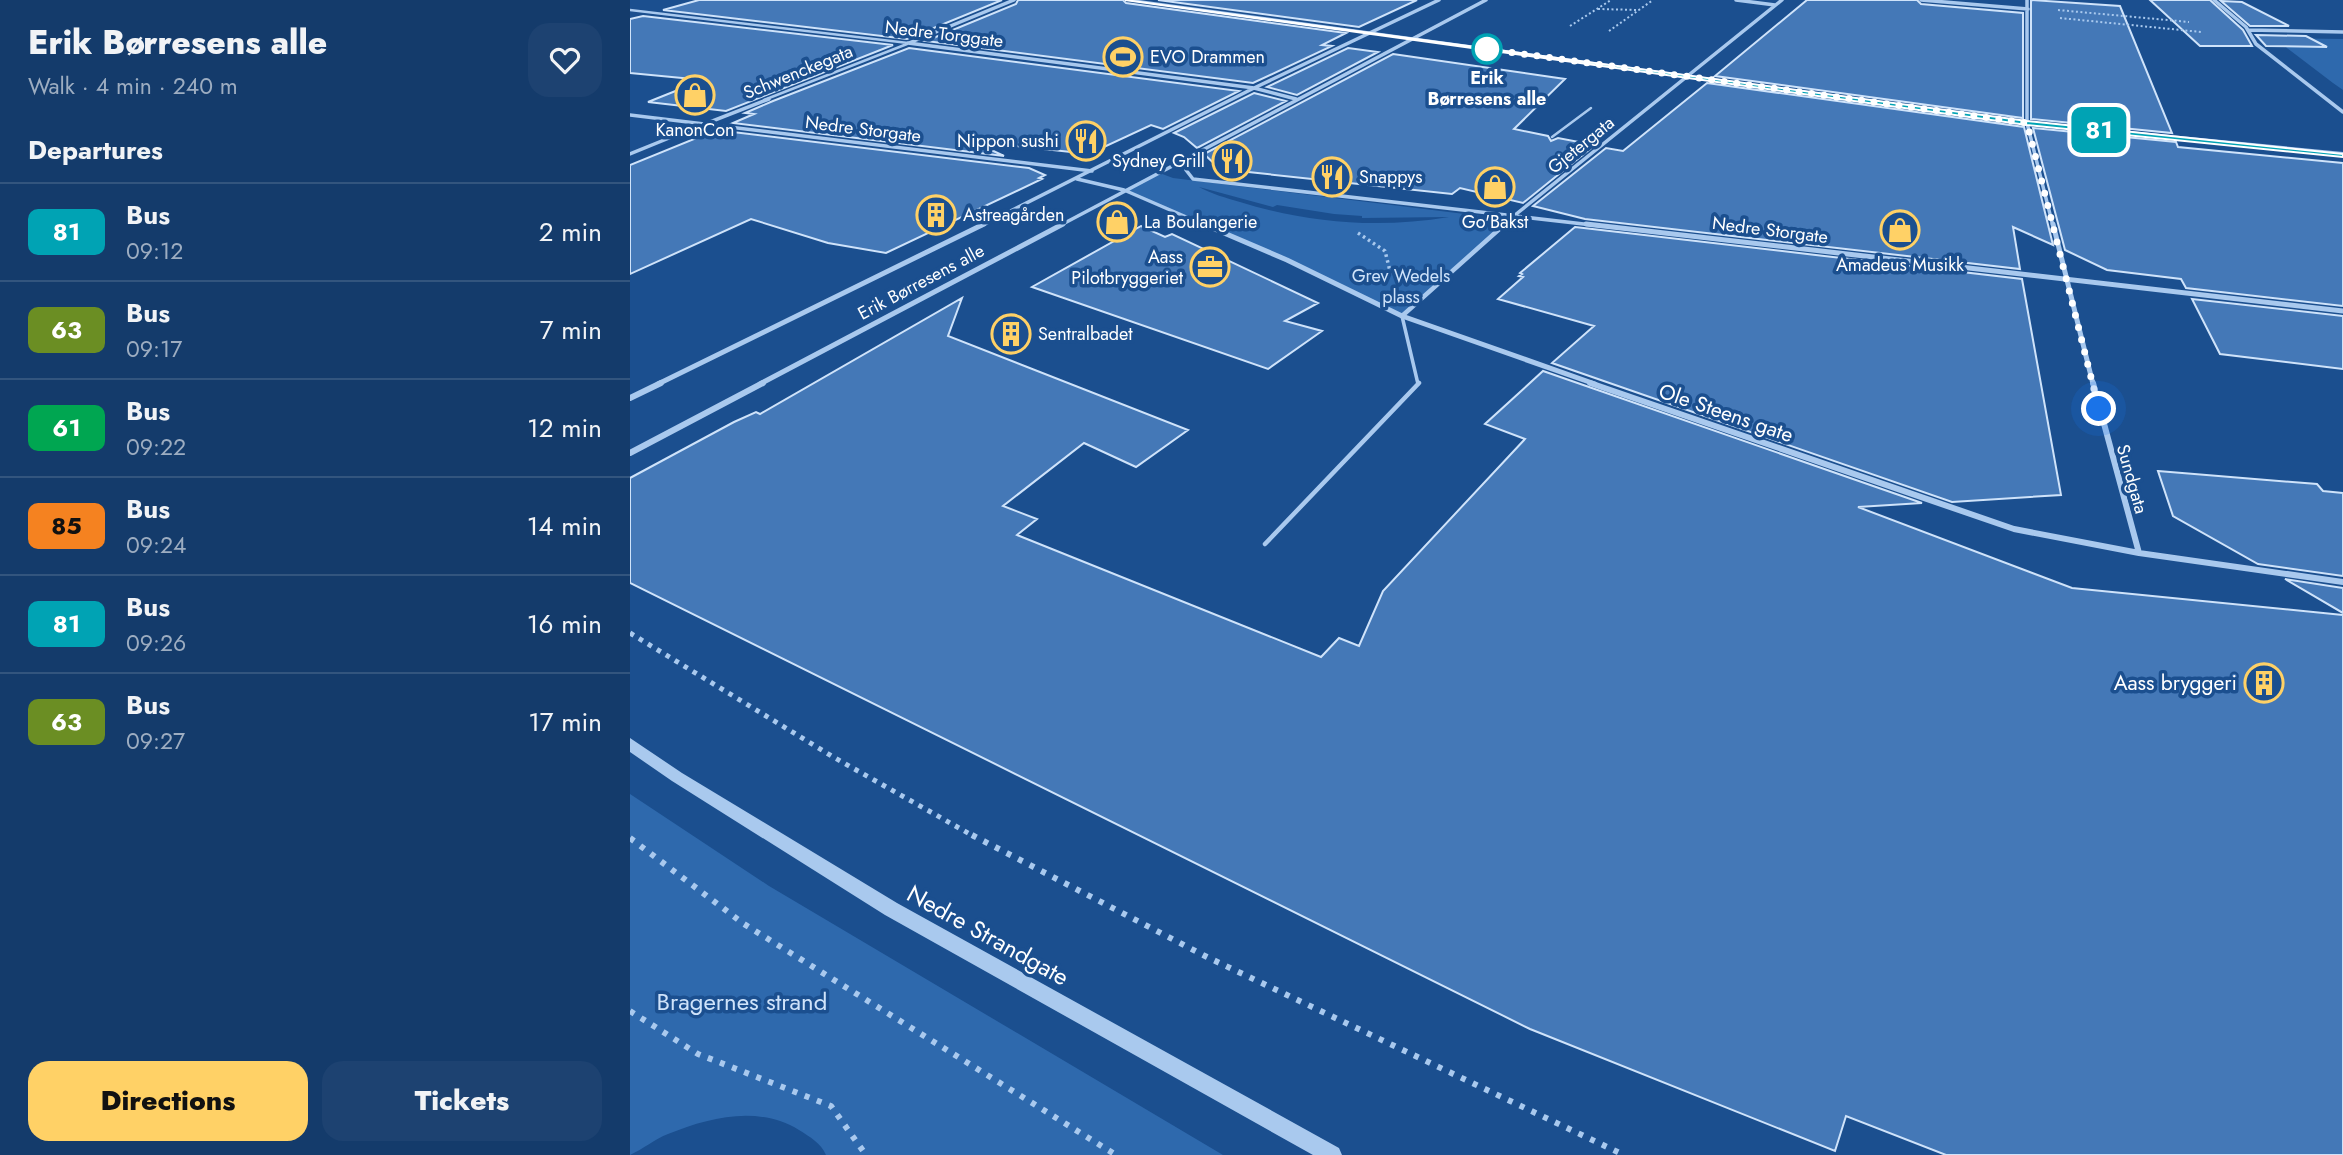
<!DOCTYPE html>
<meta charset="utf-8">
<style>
:root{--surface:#143b6b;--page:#1d4271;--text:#f1f3f6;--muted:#9dadc1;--line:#33557e;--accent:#ffd166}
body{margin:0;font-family:Jost,sans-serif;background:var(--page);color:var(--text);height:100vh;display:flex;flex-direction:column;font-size:26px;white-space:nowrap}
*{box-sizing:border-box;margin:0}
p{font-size:23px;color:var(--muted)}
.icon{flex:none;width:38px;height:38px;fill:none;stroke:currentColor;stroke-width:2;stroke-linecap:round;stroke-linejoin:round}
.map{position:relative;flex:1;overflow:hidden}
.drawer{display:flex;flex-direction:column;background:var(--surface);width:630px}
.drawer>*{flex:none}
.badge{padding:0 14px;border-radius:10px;font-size:24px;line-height:46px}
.you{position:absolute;width:35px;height:35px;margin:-18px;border:5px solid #fff;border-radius:50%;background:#1a73e8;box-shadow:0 0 0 10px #1a73e833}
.map>.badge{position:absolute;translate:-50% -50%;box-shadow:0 0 0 4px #fff}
h2{padding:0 28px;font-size:26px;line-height:63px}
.round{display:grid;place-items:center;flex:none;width:74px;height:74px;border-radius:21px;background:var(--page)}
.headline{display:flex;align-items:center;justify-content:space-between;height:119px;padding:0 28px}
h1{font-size:33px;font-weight:800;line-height:52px}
.action{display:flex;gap:14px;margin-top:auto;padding:14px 28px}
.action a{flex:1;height:80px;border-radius:21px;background:var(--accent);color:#111;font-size:28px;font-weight:800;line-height:80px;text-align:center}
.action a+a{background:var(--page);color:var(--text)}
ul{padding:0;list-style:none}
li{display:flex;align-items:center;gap:21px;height:98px;padding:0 28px;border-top:2px solid var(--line)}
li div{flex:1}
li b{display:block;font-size:26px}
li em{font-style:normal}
li .badge{min-width:77px;font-weight:700;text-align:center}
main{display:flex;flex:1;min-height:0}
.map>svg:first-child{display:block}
.green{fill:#2e69ad;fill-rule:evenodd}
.building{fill:#4478b7;stroke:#cfe3fa;stroke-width:2}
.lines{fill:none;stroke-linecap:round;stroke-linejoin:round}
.path-far3{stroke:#a9c9ee;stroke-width:2;stroke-dasharray:2 2.5;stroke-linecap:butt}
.path-far2{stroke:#a9c9ee;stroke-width:3.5;stroke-dasharray:2.5 3.5;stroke-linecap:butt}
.path-far1{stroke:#a9c9ee;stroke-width:5;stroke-dasharray:4.5 6;stroke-linecap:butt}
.path{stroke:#a9c9ee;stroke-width:6;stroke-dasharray:5 8;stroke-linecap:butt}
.service-far2{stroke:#a9c9ee;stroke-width:2.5}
.service-far1{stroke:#a9c9ee;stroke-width:3.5}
.service{stroke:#a9c9ee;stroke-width:4.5}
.pedestrian-far2{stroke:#a9c9ee;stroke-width:2.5}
.pedestrian-far1{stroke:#a9c9ee;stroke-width:3.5}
.pedestrian{stroke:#a9c9ee;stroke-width:4.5}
.minor-far2{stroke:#a9c9ee;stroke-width:3.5}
.minor-far1{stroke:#a9c9ee;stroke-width:5}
.minor{stroke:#a9c9ee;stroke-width:6}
.tertiary{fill:#a9c9ee;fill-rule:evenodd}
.line{fill:#00a3b4;stroke:#fff;stroke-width:2}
.walk{stroke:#fff;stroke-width:7;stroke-dasharray:0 12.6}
.stop-dot{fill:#fff;stroke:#00a3b4;stroke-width:3.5}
.labels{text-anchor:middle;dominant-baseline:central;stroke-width:7;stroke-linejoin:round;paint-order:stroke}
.far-street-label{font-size:18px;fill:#fff;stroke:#1b4f8f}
.far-poi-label{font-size:18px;fill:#fff;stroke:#1b4f8f;text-anchor:start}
.far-stop-label{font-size:18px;font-weight:bold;fill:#fff;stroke:#1b4f8f}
.far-park-label{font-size:18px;fill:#cfe3fa;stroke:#1b4f8f}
.street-label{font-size:21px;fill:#fff;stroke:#1b4f8f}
.poi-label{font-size:21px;fill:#fff;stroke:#1b4f8f;text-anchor:end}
.near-street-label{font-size:24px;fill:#fff;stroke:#1b4f8f}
.near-park-label{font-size:24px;fill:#cfe3fa;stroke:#1b4f8f}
</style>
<main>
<section class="drawer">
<div class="headline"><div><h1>Erik Børresens alle</h1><p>Walk · 4 min · 240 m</p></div><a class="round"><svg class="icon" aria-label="heart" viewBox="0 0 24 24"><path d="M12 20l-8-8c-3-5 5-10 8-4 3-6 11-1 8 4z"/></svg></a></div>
<h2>Departures</h2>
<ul>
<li><span class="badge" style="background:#00a3b4;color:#fff">81</span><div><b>Bus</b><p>09:12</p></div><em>2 min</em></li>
<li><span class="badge" style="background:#6b8e23;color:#fff">63</span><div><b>Bus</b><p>09:17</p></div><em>7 min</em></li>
<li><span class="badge" style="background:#00a651;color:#fff">61</span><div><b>Bus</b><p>09:22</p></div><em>12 min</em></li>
<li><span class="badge" style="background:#f58220;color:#111">85</span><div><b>Bus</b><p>09:24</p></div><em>14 min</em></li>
<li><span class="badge" style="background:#00a3b4;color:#fff">81</span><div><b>Bus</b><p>09:26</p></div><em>16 min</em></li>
<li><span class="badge" style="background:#6b8e23;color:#fff">63</span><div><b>Bus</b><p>09:27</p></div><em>17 min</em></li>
</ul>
<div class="action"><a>Directions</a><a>Tickets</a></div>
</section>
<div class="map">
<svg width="1713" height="1155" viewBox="0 0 1713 1155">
<rect width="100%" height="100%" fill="#1b4f8f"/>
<!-- green -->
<path class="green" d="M 1644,38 L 1713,39 L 1713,90 L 1703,83 Z
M 527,172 L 543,178 L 851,216 L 885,215 L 772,316 L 657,260 L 494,190 ZM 569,187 L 643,207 L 647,205 L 704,214 L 732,216 L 732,218 L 819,217 C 748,229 678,223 610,202 C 596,198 582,194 569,187 Z
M 0,794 L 139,886 L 593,1155 L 196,1155 C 191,1143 180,1137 169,1130 C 128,1105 80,1117 38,1134 C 25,1139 13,1149 0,1155 Z"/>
<!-- building -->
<path class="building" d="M 69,0 L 372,0 L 277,39 L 33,10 Z
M 388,0 L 493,0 L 496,3 L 716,33 L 692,45 L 702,46 L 623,83 L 296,41 L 386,4 Z
M 528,0 L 787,0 L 729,27 Z
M 1177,0 L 1287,0 L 1291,4 L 1393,13 L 1393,118 L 1085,76 Z
M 1401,0 L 1490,6 L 1542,133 L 1401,119 Z
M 1520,0 L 1580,0 L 1613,30 L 1622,46 L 1570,46 Z
M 1591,1 L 1612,2 L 1659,26 L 1620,26 Z
M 13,16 L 263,45 L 96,111 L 18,102 L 73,80 L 0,73 L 0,19 Z
M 1626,35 L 1676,36 L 1697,47 L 1636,46 Z
M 279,48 L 609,91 L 533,129 L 521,125 L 459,154 L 342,141 L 374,156 L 103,123 L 124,114 L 115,113 L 143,101 Z
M 718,48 L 748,52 L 667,95 L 637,87 Z
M 763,54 L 935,79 L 884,129 L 918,136 L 921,141 L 928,138 L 965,145 L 893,203 L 830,188 L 822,194 L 590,169 L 574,154 Z
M 1077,83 L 1394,127 L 1423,245 L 1383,227 L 1390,269 L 955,219 L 903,206 L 976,148 L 993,151 Z
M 624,93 L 656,101 L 567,148 L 554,137 L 544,133 Z
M 1403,128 L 1546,142 L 1548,147 L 1713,163 L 1713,306 L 1556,288 L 1551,279 L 1477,270 L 1435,250 Z
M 86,130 L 399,168 L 415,175 L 409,178 L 412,179 L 256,253 L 198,243 L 121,219 L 0,274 L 0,165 Z
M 511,226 L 535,237 L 542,234 L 688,303 L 655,321 L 692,331 L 638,369 L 402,287 Z
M 945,227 L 1392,279 L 1431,495 L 1322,502 L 922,363 L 964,326 L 868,299 L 893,277 L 889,276 L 892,274 L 890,273 Z
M 332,298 L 318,336 L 558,430 L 506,467 L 454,443 L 373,506 L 407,519 L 387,535 L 691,657 L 709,638 L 729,646 L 753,591 L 895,439 L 855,424 L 913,371 L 1292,503 L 1228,507 L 1442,588 L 1713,615 L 1713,1155 L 1316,1155 L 1216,1116 L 1205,1151 L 900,1029 L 0,583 L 0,478 L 104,422 L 126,412 L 130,414 Z
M 1562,299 L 1713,316 L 1713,369 L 1590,354 Z
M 1528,471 L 1687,484 L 1693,491 L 1713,493 L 1713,576 L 1628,564 L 1543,516 Z
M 1655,579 L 1713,588 L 1713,613 Z"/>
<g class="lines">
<!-- path-far3 -->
<path class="path-far3" d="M 968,9 L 1009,10
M 1428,10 L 1559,22
M 1430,18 L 1571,32
M 940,26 L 981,0
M 979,31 L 1023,0"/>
<!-- path-far2 -->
<path class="path-far2" d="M 728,233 L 755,251 L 761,275"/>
<!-- path-far1 -->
<path class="path-far1" d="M 0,633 L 205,758 L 345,837"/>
<!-- path -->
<path class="path" d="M 342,835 L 577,957 L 994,1155
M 0,838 L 114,924 L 486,1155
M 0,1011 L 68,1054 L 201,1106 L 236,1155"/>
<!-- service-far2 -->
<path class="service-far2" d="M 922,137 L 961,108"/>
<!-- service-far1 -->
<path class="service-far1" d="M 772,316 L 788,384"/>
<!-- service -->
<path class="service" d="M 635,544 L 789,383"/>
<!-- pedestrian-far2 -->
<path class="pedestrian-far2" d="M 0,10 L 278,43
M 134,100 L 277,44"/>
<!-- pedestrian-far1 -->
<path class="pedestrian-far1" d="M 0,115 L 462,171
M 44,136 L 139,99
M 873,226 L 885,215"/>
<!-- pedestrian -->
<path class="pedestrian" d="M 772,316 L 875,224"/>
<!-- minor-far2 -->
<path class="minor-far2" d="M 1106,0 L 1145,5
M 1291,0 L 1398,9
M 1397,0 L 1397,123 L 1423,226
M 1584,0 L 1616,27 L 1626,44 L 1713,112
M 1618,30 L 1713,32
M 278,43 L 624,88 L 666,99
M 279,43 L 384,0
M 0,154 L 44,136
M 554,160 L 556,170 L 563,179 L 971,226
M 447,179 L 494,190 L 577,226
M 885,215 L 1152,0
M 351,226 L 624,88 L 809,0
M 429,226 L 856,0"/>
<!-- minor-far1 -->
<path class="minor-far1" d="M 573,224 L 657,260 L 772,316 L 965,384
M 956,224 L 1713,311
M 1423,224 L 1463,384
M 28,384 L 354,224
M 130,384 L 433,224"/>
<!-- minor -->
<path class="minor" d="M 960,383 L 1384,529 L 1509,553 L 1713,582
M 1463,383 L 1509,553
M 0,398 L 31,383
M 0,453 L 133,383"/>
<!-- tertiary -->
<path class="tertiary" d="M 496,0 L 509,0 L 1397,121 L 1713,152 L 1713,156 L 1397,125 Z
M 0,738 L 52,773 L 267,903 L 709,1148 L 712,1155 L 683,1155 L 255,915 L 42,781 L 0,752 Z"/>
</g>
<!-- line -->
<path class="line" d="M 495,0 L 1397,121 L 1713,154 L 1713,157 L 1397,125 Z"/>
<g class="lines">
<!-- walk -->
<path class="walk" d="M 857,49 L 1397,123 L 1469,409"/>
</g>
<!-- icons -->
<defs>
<g id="stadium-ring" transform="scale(2.0125)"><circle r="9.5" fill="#1b4f8f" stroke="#ffd166" stroke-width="1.5"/><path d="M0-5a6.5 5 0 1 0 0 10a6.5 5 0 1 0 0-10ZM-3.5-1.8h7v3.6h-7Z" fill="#ffd166"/></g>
<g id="shop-ring" transform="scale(2.0125)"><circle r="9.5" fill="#1b4f8f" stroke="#ffd166" stroke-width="1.5"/><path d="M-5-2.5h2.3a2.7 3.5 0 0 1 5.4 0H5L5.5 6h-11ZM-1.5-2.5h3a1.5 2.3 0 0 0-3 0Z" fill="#ffd166"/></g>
<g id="restaurant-ring" transform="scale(2.0125)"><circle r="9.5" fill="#1b4f8f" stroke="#ffd166" stroke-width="1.5"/><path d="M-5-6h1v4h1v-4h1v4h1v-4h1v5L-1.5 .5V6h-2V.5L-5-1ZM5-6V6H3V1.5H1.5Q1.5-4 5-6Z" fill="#ffd166"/></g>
<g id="building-ring" transform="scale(2.0125)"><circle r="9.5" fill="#1b4f8f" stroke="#ffd166" stroke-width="1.5"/><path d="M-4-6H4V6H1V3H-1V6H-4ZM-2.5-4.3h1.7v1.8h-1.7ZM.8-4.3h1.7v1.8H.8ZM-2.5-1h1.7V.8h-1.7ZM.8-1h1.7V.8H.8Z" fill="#ffd166"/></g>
<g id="office-ring" transform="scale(2.0125)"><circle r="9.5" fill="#1b4f8f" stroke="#ffd166" stroke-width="1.5"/><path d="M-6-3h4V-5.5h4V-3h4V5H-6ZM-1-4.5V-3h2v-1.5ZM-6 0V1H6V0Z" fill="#ffd166"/></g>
</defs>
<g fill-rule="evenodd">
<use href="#stadium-ring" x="493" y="57"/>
<use href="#shop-ring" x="65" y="95"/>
<use href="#restaurant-ring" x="456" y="141"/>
<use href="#restaurant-ring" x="602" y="161"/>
<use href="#restaurant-ring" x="702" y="177"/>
<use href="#shop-ring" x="865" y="187"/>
<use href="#building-ring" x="306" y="215"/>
<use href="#shop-ring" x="487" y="222"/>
<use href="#shop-ring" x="1270" y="230"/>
<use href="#office-ring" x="580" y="267"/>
<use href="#building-ring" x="381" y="334"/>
<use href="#building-ring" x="1634" y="683"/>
</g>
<!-- markers -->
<circle class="stop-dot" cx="857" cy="49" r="14"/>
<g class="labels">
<!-- far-street labels -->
<g class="far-street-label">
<text transform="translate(314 34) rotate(7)">Nedre Torggate</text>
<text transform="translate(168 72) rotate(-22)">Schwenckegata</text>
<text transform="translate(233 129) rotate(7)">Nedre Storgate</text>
<text transform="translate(951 145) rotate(-39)">Gjetergata</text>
<text transform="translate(1140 230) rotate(7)">Nedre Storgate</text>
<text transform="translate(291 282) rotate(-28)">Erik Børresens alle</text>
<text transform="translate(1502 479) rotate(74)">Sundgata</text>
</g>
<!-- far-poi labels -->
<g class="far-poi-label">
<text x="520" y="57">EVO Drammen</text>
<text x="65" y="130" text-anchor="middle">KanonCon</text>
<text x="429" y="141" text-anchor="end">Nippon sushi</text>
<text x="575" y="161" text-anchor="end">Sydney Grill</text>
<text x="729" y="177">Snappys</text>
<text x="333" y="215">Astreagården</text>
<text x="514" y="222">La Boulangerie</text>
<text x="865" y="222" text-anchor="middle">Go'Bakst</text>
<text x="553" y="257" text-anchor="end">Aass<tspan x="553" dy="21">Pilotbryggeriet</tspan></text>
<text x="1270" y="265" text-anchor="middle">Amadeus Musikk</text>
<text x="408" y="334">Sentralbadet</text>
</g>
<!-- far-stop labels -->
<g class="far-stop-label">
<text x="857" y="78">Erik<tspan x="857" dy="21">Børresens alle</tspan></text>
</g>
<!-- far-park labels -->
<g class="far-park-label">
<text x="771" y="276">Grev Wedels<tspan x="771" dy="21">plass</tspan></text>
</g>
<!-- street labels -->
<g class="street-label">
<text transform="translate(1096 413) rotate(19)">Ole Steens gate</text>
</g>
<!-- poi labels -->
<g class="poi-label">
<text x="1607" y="683">Aass bryggeri</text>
</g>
<!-- near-street labels -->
<g class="near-street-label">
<text transform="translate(358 935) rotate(29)">Nedre Strandgate</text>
</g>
<!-- near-park labels -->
<g class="near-park-label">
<text x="112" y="1001">Bragernes strand</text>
</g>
</g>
</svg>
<div class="you" style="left:1469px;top:409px"></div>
<b class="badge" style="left:1469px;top:130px;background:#00a3b4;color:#fff">81</b>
</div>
</main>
